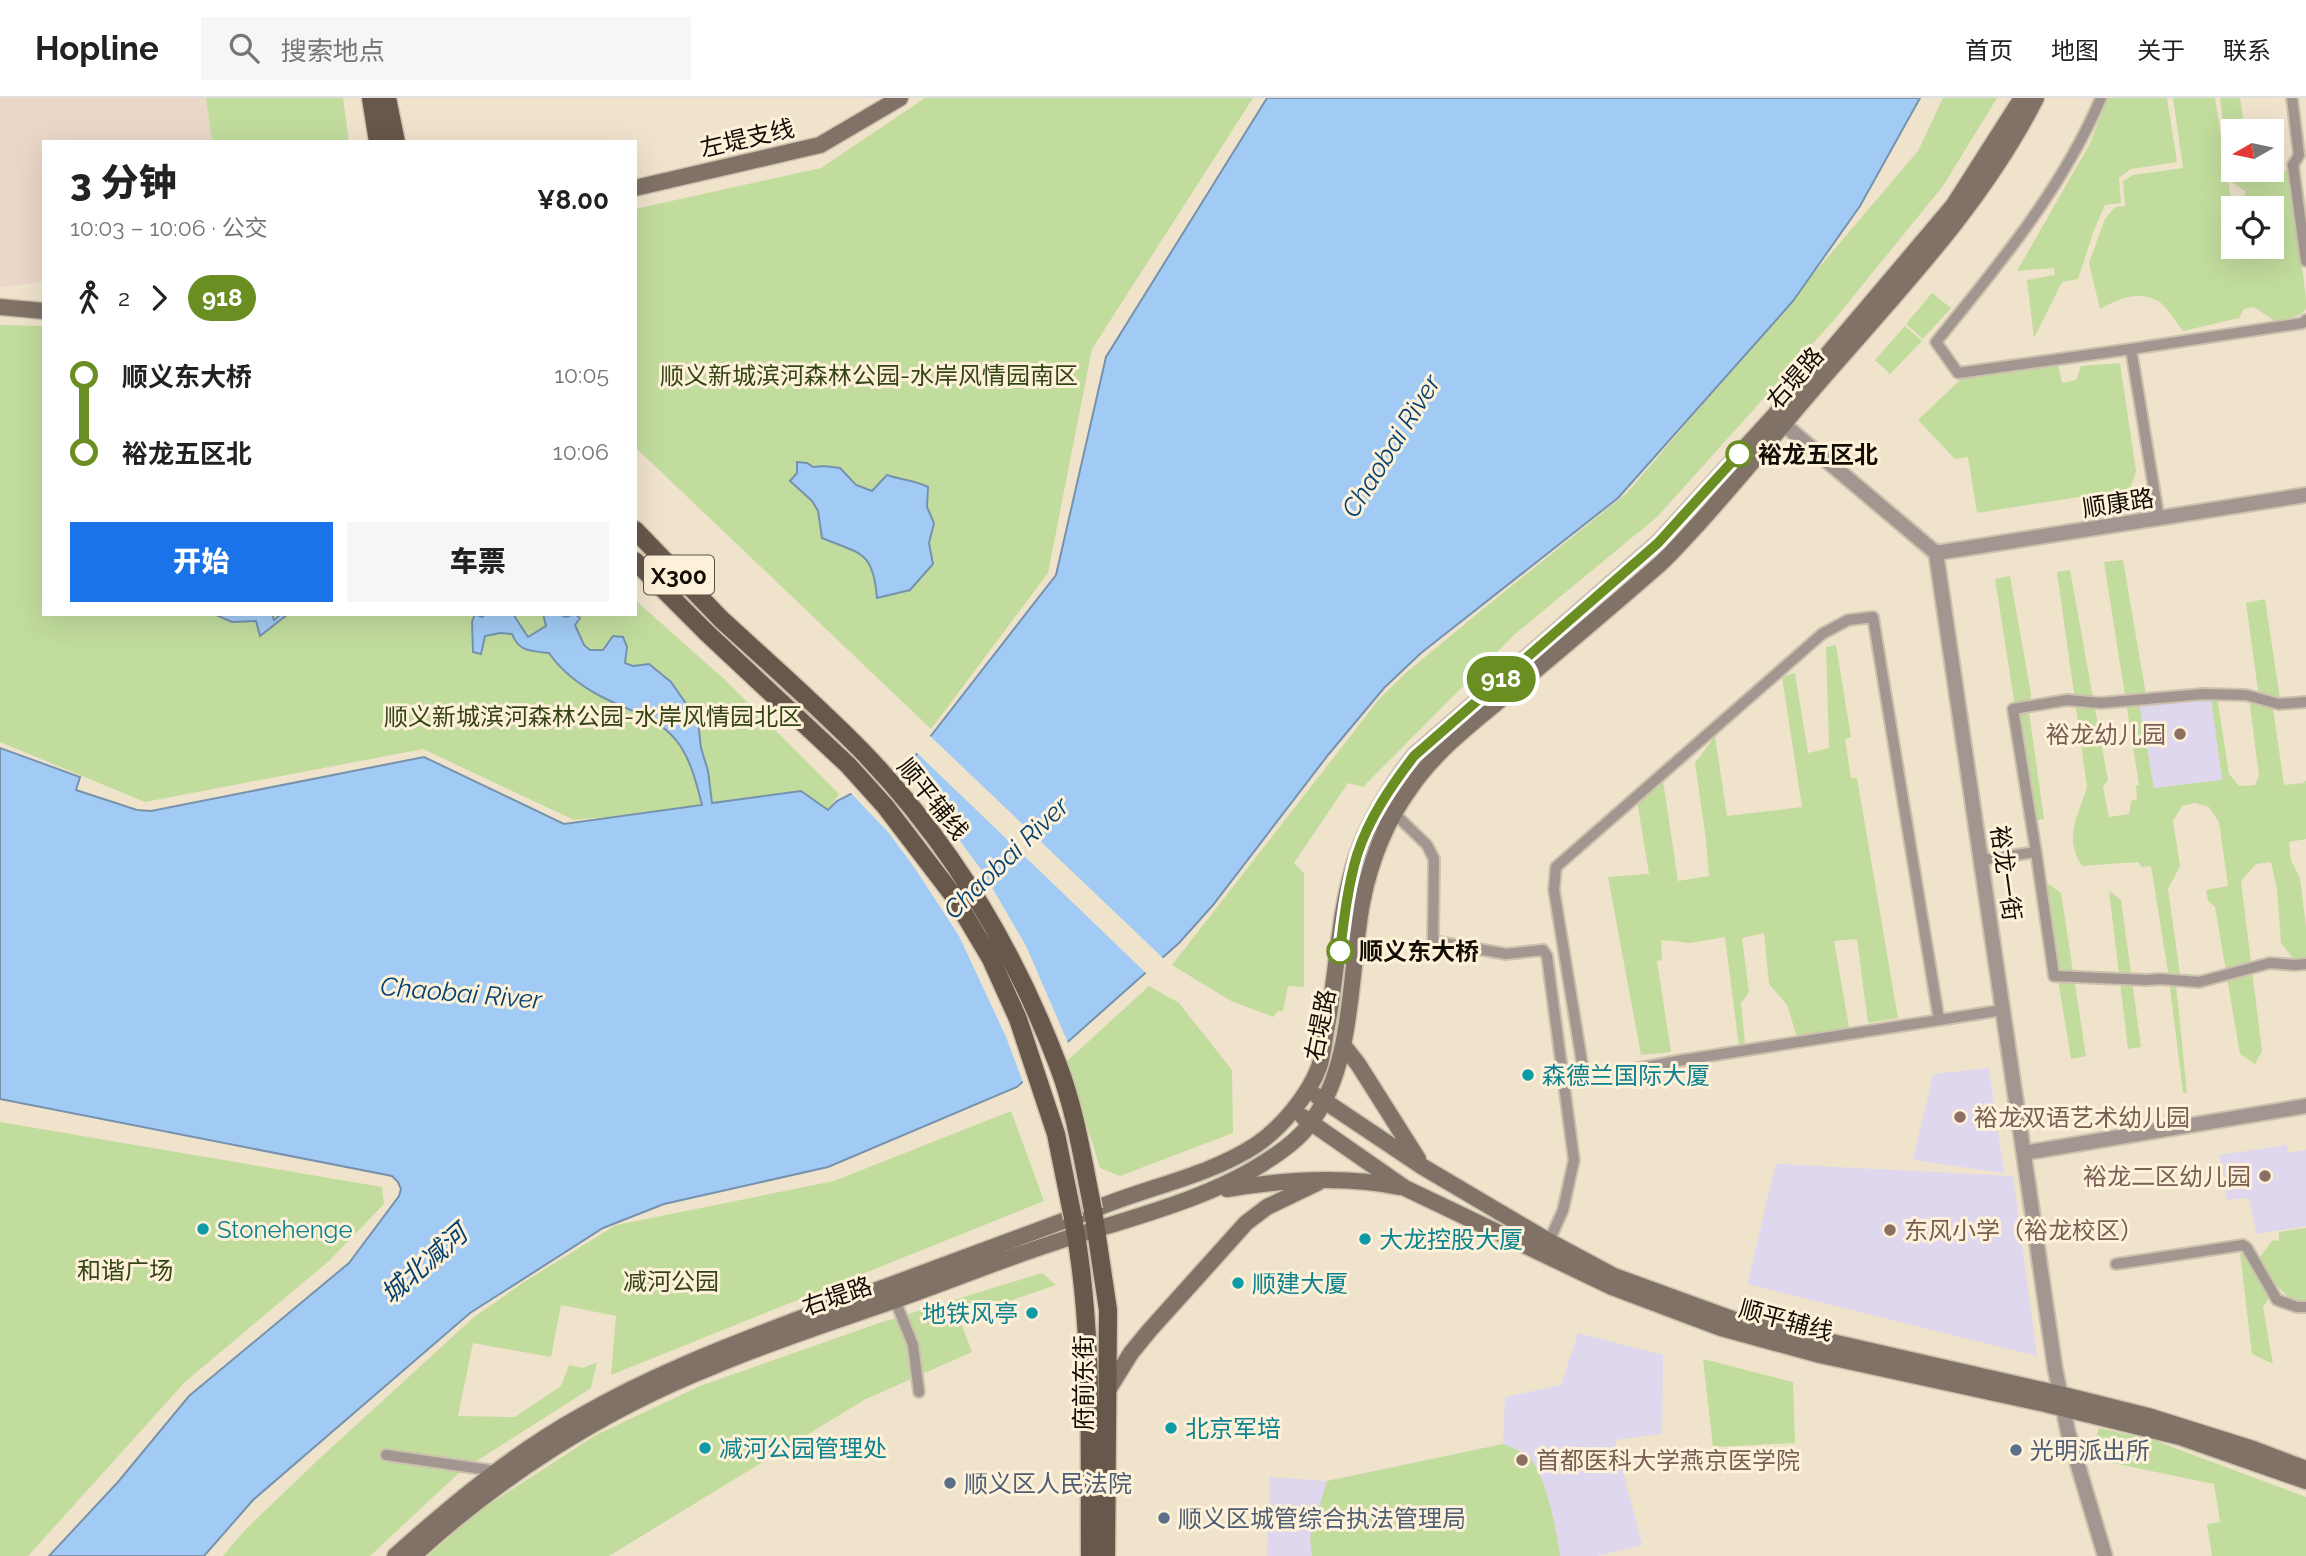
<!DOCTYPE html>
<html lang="zh">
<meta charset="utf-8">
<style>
:root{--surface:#fff;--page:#f6f6f6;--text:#222;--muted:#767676;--line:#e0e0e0;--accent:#1a73e8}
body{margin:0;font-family:Raleway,"Noto Sans SC",sans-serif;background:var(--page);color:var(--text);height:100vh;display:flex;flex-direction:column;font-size:26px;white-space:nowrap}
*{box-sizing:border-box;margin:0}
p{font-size:23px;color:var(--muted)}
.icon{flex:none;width:38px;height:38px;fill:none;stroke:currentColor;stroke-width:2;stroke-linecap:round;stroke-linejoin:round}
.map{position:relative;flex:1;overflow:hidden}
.details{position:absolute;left:42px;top:42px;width:595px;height:476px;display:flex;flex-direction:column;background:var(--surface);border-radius:0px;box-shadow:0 7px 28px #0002}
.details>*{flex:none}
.badge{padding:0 14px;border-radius:23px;font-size:24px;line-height:46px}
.needle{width:46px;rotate:261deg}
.fabs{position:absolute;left:2221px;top:21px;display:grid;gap:14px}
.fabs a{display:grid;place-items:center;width:63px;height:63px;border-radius:0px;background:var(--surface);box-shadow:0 7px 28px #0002;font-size:35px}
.map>.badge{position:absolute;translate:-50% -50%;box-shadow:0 0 0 4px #fff}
.legs{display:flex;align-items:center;gap:10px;height:77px;padding:0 28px;font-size:23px}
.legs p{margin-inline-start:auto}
.summary{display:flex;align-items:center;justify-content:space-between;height:119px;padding:0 28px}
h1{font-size:38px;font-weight:800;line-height:52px}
.primary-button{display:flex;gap:14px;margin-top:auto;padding:14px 28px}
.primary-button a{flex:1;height:80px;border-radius:0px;background:var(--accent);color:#fff;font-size:28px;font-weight:800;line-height:80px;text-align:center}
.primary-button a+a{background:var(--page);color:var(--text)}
ul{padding:0 28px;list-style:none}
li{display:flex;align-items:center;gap:24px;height:77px;font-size:26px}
li i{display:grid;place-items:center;width:10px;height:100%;margin:0 9px;background:currentColor}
li i::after{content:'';width:18px;height:18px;margin:-9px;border:5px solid;border-radius:50%;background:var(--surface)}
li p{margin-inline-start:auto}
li:first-child i{background:linear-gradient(#0000 50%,currentColor 0)}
li:last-child i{background:linear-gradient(currentColor 50%,#0000 0)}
header{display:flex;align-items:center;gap:42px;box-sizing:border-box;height:98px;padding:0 35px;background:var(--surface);border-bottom:2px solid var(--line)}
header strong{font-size:33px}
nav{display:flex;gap:38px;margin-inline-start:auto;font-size:24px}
.search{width:490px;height:63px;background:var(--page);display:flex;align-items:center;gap:18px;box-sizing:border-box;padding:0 24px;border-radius:0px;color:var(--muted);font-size:26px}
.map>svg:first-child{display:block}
.industrial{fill:#ead7c8}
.education{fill:#ded7ed}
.green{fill:#c2dc9d}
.water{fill:#a1cbf5;stroke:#7692ad;stroke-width:2}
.pier{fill:#f0e3cc}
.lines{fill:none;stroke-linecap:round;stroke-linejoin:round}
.minor-casing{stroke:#ccc1ac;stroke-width:14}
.tertiary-casing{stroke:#ccc1ac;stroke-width:18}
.secondary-casing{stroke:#ccc1ac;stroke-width:19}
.primary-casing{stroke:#ccc1ac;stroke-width:21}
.minor{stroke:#a19790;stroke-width:10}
.tertiary{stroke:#a19790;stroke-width:14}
.secondary{stroke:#807267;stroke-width:16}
.primary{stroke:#68574b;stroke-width:18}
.primary-bridge-casing{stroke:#ccc1ac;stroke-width:21;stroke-linecap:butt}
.primary-bridge{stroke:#68574b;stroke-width:18}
.line-1-casing{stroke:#fff;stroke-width:16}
.line-1{stroke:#6b8e23;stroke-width:10}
.stop-1-dot{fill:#fff;stroke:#6b8e23;stroke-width:3.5}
.education-dot{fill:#8d6e63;stroke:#fef1d9;stroke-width:2.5}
.culture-dot{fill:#0f9aa8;stroke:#fef1d9;stroke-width:2.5}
.service-dot{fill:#5c6f8a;stroke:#fef1d9;stroke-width:2.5}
.labels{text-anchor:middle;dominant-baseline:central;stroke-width:6;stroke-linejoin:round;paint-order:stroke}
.shield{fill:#fef1d9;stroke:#595245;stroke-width:2}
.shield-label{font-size:23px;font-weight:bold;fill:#120e06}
.street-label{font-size:24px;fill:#120e06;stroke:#fef1d9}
.park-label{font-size:24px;fill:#344415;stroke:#fef1d9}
.stop-label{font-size:24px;font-weight:bold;fill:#120e06;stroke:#fef1d9;text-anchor:start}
.education-label{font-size:24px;fill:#785e54;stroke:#fef1d9;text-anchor:start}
.culture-label{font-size:24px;fill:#0d838f;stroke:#fef1d9;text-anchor:start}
.service-label{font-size:24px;fill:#4e5e75;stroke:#fef1d9;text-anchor:start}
.water-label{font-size:26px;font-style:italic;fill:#054372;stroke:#fef1d9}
</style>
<header>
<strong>Hopline</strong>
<div class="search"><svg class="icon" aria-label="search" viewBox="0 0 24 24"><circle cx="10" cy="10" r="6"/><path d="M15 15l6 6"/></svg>搜索地点</div>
<nav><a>首页</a><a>地图</a><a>关于</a><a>联系</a></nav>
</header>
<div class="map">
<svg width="2306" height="1458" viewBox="0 0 2306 1458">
<rect width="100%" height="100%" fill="#f0e3cc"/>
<!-- industrial -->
<path class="industrial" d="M 0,0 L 206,0 L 212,44 L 44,44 L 44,184 L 0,189 Z"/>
<!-- education -->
<path class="education" d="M 2211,600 L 2222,682 L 2154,690 L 2139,608 L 2146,603 Z
M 1989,970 L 2004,1075 L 1913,1062 L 1933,976 Z
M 2287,1047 L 2288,1055 L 2306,1052 L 2306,1128 L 2256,1136 L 2249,1100 L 2227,1102 L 2219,1057 Z
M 1776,1066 L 2013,1078 L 2037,1258 L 1747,1186 Z
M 1578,1235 L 1663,1257 L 1662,1336 L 1615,1342 L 1642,1447 L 1597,1458 L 1267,1458 L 1270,1379 L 1327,1383 L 1503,1346 L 1505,1299 L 1561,1287 Z"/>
<!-- green -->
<path class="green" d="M 206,0 L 343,0 L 349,44 L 212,44 Z
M 925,0 L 1253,0 L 1092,251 L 1048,475 L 931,631 L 635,349 L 635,111 L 821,70 Z
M 1943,0 L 1997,0 L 1943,88 L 1834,222 L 1658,418 L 1514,537 L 1363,689 L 1348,685 L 1294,765 L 1304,775 L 1304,889 L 1288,888 L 1283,913 L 1278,913 L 1273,919 L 1231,903 L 1172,867 L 1380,600 L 1407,574 L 1483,511 L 1627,395 L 1918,53 Z
M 2108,0 L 2167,0 L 2177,64 L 2131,71 L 2119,80 L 2121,105 L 2105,107 L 2094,132 L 2078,181 L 2062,184 L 2034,240 L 2027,182 L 2055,177 L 2054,170 L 2017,173 L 2089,47 Z
M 2173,0 L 2215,0 L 2233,115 L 2233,149 L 2272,149 L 2272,110 L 2236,110 L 2246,94 L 2230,83 L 2220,0 L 2240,0 L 2245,33 L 2233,33 L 2233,72 L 2263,72 L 2265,77 L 2290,72 L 2306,200 L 2306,211 L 2300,217 L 2276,224 L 2254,209 L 2244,211 L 2239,220 L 2183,233 C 2176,225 2167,208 2158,203 C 2137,192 2118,201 2100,211 L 2089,165 L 2105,121 L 2115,109 L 2125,108 L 2123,83 L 2133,77 L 2183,70 Z
M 1932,195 L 1951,210 L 1923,241 L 1906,226 Z
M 0,227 L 44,228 L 44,516 L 635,516 L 635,502 L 723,580 L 839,696 L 828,712 L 682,712 L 574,722 L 423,651 L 145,704 L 0,644 Z
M 1905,228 L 1922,243 L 1890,276 L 1875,262 Z
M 2058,265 L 2062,285 L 2076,282 L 2081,268 L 2120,265 L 2136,373 L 2130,391 L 1977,415 L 1968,359 L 1955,361 L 1918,322 L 1961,281 Z
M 2123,462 L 2146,597 L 2138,599 L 2154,690 L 2222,682 L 2211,600 L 2217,599 L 2229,676 L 2239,688 L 2255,687 L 2259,678 L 2250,607 L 2258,592 L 2246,505 L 2265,501 L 2280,601 L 2273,610 L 2284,687 L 2304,685 L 2306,682 L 2306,741 L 2289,744 L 2291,763 L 2300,780 L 2306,829 L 2306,861 L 2295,863 L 2281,845 L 2277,791 L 2271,764 L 2256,766 L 2241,783 L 2262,953 L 2255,966 L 2240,956 L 2215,809 L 2208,803 L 2206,792 L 2228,788 L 2219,724 L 2209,709 L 2195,705 L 2182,708 L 2173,723 L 2180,768 L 2168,791 L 2180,876 L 2175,877 L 2187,995 L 2183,994 L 2168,874 L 2151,768 L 2142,769 L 2138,764 L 2082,768 C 2063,739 2078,719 2087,689 L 2057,474 L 2070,472 L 2108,682 L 2103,689 L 2109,719 L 2129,716 L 2131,703 L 2137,701 L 2136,688 L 2139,687 L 2104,464 Z
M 2010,478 L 2031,596 L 2029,614 L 2044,721 L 2033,723 L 1995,481 Z
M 1836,547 L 1851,639 L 1845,641 L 1851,680 L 1857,680 L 1898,920 L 1868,925 L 1857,841 L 1834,843 L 1849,929 L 1797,939 L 1787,907 L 1769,886 L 1764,835 L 1742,840 L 1749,894 L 1741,905 L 1745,944 L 1739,949 L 1725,839 L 1690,845 L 1661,842 L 1662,862 L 1657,863 L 1671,954 L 1641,957 L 1608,779 L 1649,776 L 1637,703 L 1663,682 L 1678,783 L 1709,778 L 1706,742 L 1695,665 L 1715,638 L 1727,718 L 1802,709 L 1782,579 L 1795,575 L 1808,655 L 1829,650 L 1826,549 Z
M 2049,786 L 2061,795 L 2086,958 L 2071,961 L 2044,797 Z
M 2109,793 L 2121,802 L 2141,949 L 2128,951 Z
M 1149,888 L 1179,905 L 1232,972 L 1233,1035 L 1120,1078 L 1100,1070 L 1067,963 Z
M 1011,1013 L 1044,1103 L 611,1277 L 616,1218 L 561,1207 L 551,1259 L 473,1245 L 458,1318 L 515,1319 L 561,1288 L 569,1267 L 583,1270 L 597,1264 L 591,1290 L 461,1373 L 370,1458 L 223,1458 L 245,1432 L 319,1361 L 473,1220 L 524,1184 L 616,1127 L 834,1083 Z
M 0,1024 L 382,1089 L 384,1106 L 330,1162 L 185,1284 L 28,1458 L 0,1458 Z
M 2306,1130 L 2306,1209 L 2292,1203 L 2277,1188 L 2263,1209 L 2273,1266 L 2252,1256 L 2240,1155 L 2258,1161 L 2273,1142 L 2279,1143 L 2279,1134 Z
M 1042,1175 L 1056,1187 L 959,1220 L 972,1254 L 864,1302 L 609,1458 L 428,1458 L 477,1414 L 596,1337 L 700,1288 L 876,1226 Z
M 1703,1261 L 1793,1284 L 1795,1345 L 1713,1349 Z
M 2099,1330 L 2156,1343 L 2306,1399 L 2306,1458 L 2212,1458 L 2207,1426 L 2220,1424 L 2214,1386 L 2098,1362 L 2094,1346 Z
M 1503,1346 C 1510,1349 1522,1353 1528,1358 C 1546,1376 1557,1433 1560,1458 L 1312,1458 L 1310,1439 L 1327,1383 Z"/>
<!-- water -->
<path class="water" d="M 1267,0 L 1920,0 L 1860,108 L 1793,203 L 1618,400 L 1421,555 L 1384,590 L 1328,657 L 1213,807 L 1179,845 L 1017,989 L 828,1069 L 664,1106 L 603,1130 L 470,1215 L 253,1402 L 204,1458 L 49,1458 L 118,1384 L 189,1298 L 349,1165 L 399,1098 L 401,1091 L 398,1084 L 392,1078 L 0,1001 L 0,650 L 80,679 L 76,692 L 137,712 L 151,713 L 424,659 L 564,726 L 702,707 C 696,684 691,661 676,642 C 657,619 627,612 602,599 C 581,588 562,574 549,555 C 531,553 519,554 512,536 L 500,535 L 485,538 L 481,556 L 473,554 L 472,524 L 475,516 L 482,519 L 486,516 L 513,516 L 528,539 L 546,528 L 543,516 L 559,516 L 566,519 L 575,516 L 580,520 L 575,527 L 584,547 L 590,552 L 603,552 L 613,538 L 623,539 L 627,549 L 625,565 L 633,568 L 649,566 L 671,584 L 698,623 L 701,650 L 708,673 L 712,705 L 801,693 L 828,712 L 837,703 L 909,666 L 1056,477 L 1106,259 Z
M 797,364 L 807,365 L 813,369 L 824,368 L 840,370 L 856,387 L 872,393 L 887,377 C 901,382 915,382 928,389 L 927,409 L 934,425 L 929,445 L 933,466 L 910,492 L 877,500 C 873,452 860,456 822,440 L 818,413 L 812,403 L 790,383 L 797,375 Z
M 214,516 L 272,516 L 274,522 L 281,516 L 288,516 L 260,538 L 256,523 L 232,524 Z"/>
<!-- pier -->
<path class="pier" d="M 928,636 L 1165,862 L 1148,877 L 915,653 Z
M 899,667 L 927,699 L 983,774 L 1026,848 L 1069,947 L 1024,987 L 1006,939 L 959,838 L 914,769 L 888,734 L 849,693 Z"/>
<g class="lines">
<!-- minor casing -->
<g class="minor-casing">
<path id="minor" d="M 2101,0 C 2062,91 1998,168 1936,244 L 1958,275 L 2131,251
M 2292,0 L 2299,57 L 2293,67 L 2306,163
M 2159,421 L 2131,251 L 2303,225 L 2306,222
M 1394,715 L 1427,747 L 1434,761 L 1433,843 L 1506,856 L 1543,852 L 1547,858 L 1574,1062 L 1563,1112 L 1547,1148
M 2036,754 L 2013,611 L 2067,602 L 2101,605 L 2203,596 L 2246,597 L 2279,606 L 2306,604
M 1981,762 L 2036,754 L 2054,878 L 2146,882 L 2160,881 L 2199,884 L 2270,865 L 2295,867 L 2306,866
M 1939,922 L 1873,519 L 1848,522 L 1822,536 L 1556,769 L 1554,792 L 1584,977 L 1591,979 L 1683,962 L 2003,912
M 2116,1166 L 2243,1147 L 2247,1150 L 2277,1202 L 2297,1209 L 2306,1209
M 895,1202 L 913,1247 L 919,1294
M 386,1357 L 496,1373"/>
</g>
<!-- tertiary casing -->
<g class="tertiary-casing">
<path id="tertiary" d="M 1775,319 L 1936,455 L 2055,1270 L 2068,1334 L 2105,1458
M 1936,455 L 2306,397
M 2024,1055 L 2306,1008"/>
</g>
<!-- secondary casing -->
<g class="secondary-casing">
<path id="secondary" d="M 635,90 L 820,47 L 900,0
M 0,209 L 44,213
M 1343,947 L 1358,966 L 1418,1061
M 1317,998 L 1423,1069 L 1545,1141 L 1614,1178 L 1735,1222 L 2060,1296 L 2148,1318 L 2253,1351 L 2306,1371
M 1303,1019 L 1405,1090 L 1612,1189 L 1721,1230 L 1820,1257 L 2045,1306 L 2180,1339 L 2306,1383
M 1227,1091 C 1282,1082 1344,1077 1399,1089
M 1108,1292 L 1131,1255 L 1149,1233 L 1246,1125 L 1267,1109 L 1319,1084
M 395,1458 C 453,1406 513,1356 581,1318 C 650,1278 725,1249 799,1221 C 897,1184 995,1149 1093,1112 C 1146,1089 1207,1079 1256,1047 C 1280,1031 1309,997 1319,969 C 1323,958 1324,944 1326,933 C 1338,874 1338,811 1358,755 C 1371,719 1391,688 1414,658 L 1658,445 L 1794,296 L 1953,108 L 2022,0
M 413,1458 C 500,1378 603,1312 714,1268 C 770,1244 829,1225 887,1205 C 942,1186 995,1164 1050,1146 C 1118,1123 1206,1103 1265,1064 C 1281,1054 1298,1042 1309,1027 C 1355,968 1349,875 1362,805 C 1370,764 1386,723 1411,689 C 1437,651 1476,622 1511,593 C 1561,551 1611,509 1660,466 C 1674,453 1687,438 1700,424 C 1733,387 1765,349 1797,310 C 1881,210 1977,117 2036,0"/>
</g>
<!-- primary casing -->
<g class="primary-casing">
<path id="primary" d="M 371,0 L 378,44
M 387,0 L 396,44
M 635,432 L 722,522
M 635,463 L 707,535
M 1093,1112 L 1108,1212 L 1106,1458
M 1073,1120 C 1094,1230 1089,1346 1090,1458"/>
</g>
<!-- minor -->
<use href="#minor" class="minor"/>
<!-- tertiary -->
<use href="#tertiary" class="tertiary"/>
<!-- secondary -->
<use href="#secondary" class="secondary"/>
<!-- primary -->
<use href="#primary" class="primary"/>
<!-- primary-bridge casing -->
<g class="primary-bridge-casing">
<path id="primary-bridge" d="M 722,522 C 769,565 818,608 862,653 C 949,743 1014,851 1058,967 C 1076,1014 1083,1064 1093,1112
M 707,535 L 848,667 L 885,708 L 953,797 L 991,861 L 1018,921 L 1056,1036 L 1073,1120"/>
</g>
<!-- primary-bridge -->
<use href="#primary-bridge" class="primary-bridge"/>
</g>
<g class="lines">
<!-- line-1 casing -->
<g class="line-1-casing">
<path id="line-1" d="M 1340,853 C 1344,821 1348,787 1357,757 C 1369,720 1391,688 1414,658 L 1658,445 L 1739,356"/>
</g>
<!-- line-1 -->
<use href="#line-1" class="line-1"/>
</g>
<!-- markers -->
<g class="stop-1-dot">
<circle cx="1739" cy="356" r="12"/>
<circle cx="1340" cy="853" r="12"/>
</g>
<g class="education-dot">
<circle cx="2180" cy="636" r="7"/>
<circle cx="1960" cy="1019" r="7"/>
<circle cx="2265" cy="1078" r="7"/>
<circle cx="1890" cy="1132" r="7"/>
<circle cx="1522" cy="1362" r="7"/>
</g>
<g class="culture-dot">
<circle cx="1528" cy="977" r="7"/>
<circle cx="203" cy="1131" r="7"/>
<circle cx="1365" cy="1141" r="7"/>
<circle cx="1238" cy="1185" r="7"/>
<circle cx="1032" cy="1215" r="7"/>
<circle cx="1171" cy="1330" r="7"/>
<circle cx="705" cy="1350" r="7"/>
</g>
<g class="service-dot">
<circle cx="2016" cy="1352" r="7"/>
<circle cx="950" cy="1385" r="7"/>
<circle cx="1164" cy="1420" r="7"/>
</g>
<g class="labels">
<!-- shield labels -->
<rect class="shield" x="644" y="457.5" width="70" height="39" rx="5"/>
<g class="shield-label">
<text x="679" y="477">X300</text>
</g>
<!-- street labels -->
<g class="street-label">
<text transform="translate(747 40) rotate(-13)">左堤支线</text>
<text transform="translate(1795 280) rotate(-49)">右堤路</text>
<text transform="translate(2118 405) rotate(-9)">顺康路</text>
<text transform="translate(933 701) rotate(51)">顺平辅线</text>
<text transform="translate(2006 775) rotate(82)">裕龙一街</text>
<text transform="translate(1320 927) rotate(-79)">右堤路</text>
<text transform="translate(837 1198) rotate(-19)">右堤路</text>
<text transform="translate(1786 1222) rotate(15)">顺平辅线</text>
<text transform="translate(1083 1285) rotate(-90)">府前东街</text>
</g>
<!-- park labels -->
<g class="park-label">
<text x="869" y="277">顺义新城滨河森林公园-水岸风情园南区</text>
<text x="593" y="618">顺义新城滨河森林公园-水岸风情园北区</text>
<text x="125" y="1172">和谐广场</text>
<text x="671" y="1183">减河公园</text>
</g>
<!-- stop labels -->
<g class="stop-label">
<text x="1758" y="356">裕龙五区北</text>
<text x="1359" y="853">顺义东大桥</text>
</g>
<!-- education labels -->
<g class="education-label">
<text x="2166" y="636" text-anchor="end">裕龙幼儿园</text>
<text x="1974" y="1019">裕龙双语艺术幼儿园</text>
<text x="2251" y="1078" text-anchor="end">裕龙二区幼儿园</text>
<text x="1904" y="1132">东风小学（裕龙校区）</text>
<text x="1536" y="1362">首都医科大学燕京医学院</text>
</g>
<!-- culture labels -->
<g class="culture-label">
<text x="1542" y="977">森德兰国际大厦</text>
<text x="217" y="1131">Stonehenge</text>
<text x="1379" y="1141">大龙控股大厦</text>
<text x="1252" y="1185">顺建大厦</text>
<text x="1018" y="1215" text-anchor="end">地铁风亭</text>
<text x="1185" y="1330">北京军培</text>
<text x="719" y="1350">减河公园管理处</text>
</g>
<!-- service labels -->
<g class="service-label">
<text x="2030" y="1352">光明派出所</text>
<text x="964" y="1385">顺义区人民法院</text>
<text x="1178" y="1420">顺义区城管综合执法管理局</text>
</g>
<!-- water labels -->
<g class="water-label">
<text transform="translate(1391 348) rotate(-58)">Chaobai River</text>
<text transform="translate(1006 760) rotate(-44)">Chaobai River</text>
<text transform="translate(461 895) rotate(5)">Chaobai River</text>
<text transform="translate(424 1166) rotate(-41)">城北减河</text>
</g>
</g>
</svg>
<div class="fabs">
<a><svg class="needle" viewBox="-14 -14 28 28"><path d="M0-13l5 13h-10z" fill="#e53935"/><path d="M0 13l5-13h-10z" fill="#767676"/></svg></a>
<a><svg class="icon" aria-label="locate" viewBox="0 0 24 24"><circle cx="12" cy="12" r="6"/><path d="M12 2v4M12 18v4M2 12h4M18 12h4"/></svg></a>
</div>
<b class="badge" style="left:1501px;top:581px;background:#6b8e23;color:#fff">918</b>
<section class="details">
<div class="summary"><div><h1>3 分钟</h1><p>10:03 – 10:06 · 公交</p></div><b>¥8.00</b></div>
<div class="legs"><svg class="icon" aria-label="walk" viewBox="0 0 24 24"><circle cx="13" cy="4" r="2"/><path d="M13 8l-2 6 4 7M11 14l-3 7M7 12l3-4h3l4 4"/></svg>2<svg class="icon" aria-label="forward" viewBox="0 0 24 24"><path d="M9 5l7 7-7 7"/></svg><b class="badge" style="background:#6b8e23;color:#fff">918</b></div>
<ul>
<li><i style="color:#6b8e23"></i><b>顺义东大桥</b><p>10:05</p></li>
<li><i style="color:#6b8e23"></i><b>裕龙五区北</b><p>10:06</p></li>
</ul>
<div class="primary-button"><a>开始</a><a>车票</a></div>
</section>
</div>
